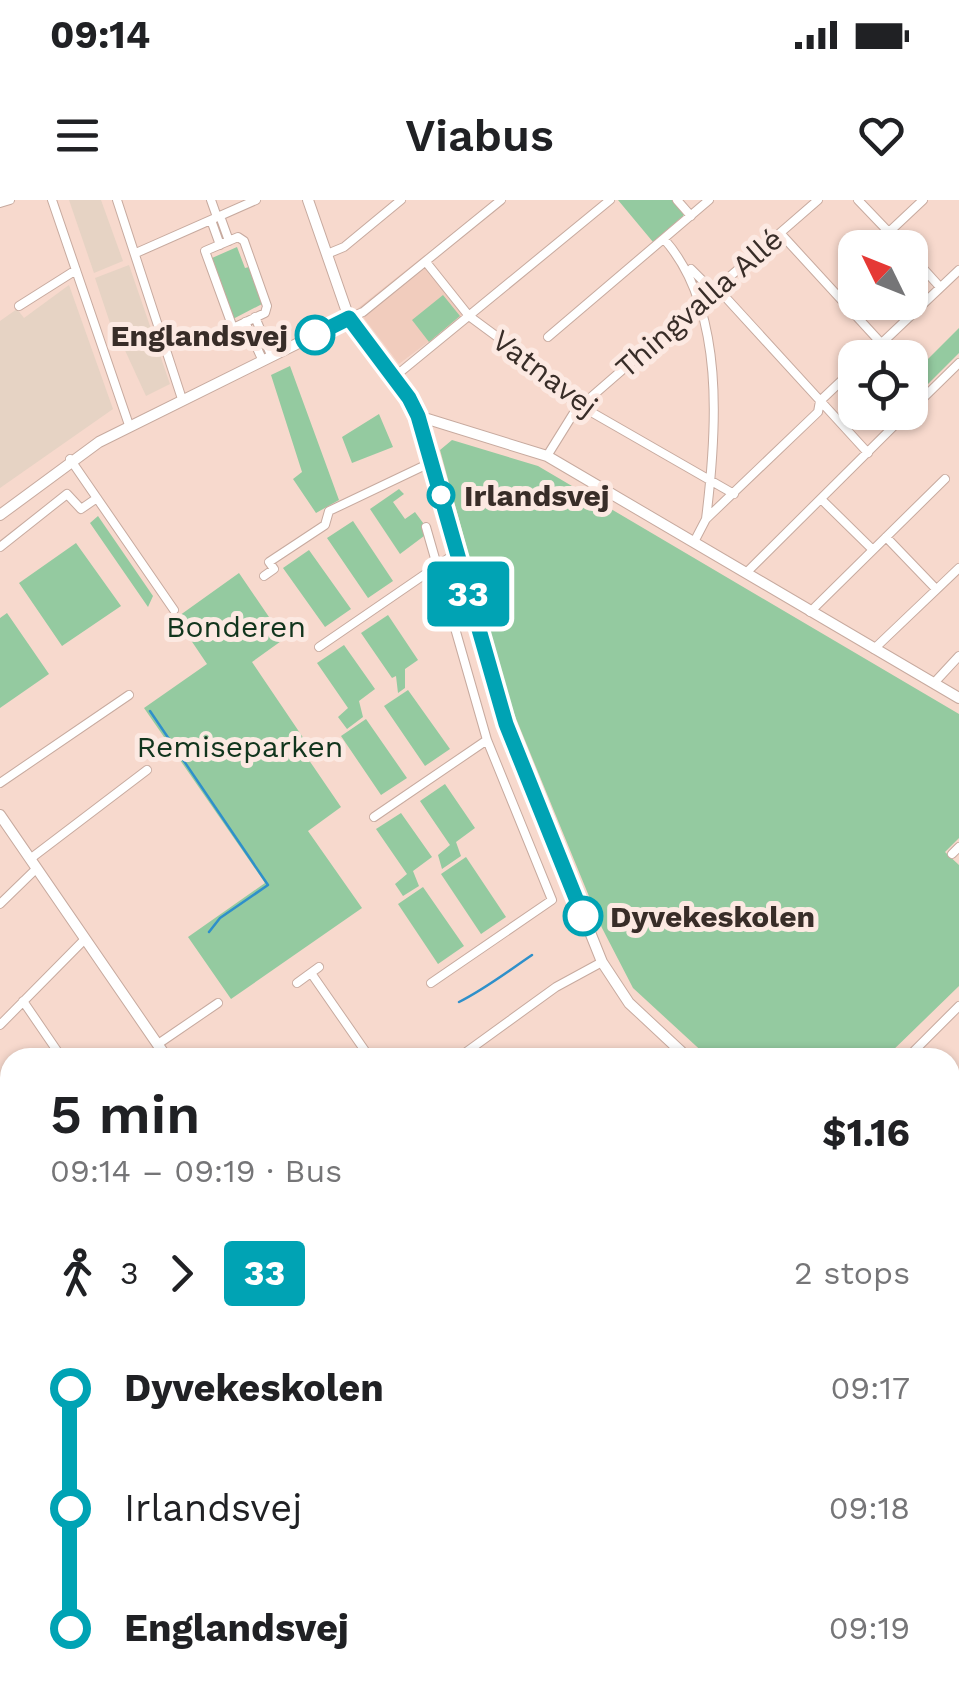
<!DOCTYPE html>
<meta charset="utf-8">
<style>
:root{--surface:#fff;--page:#f2f2f2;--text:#202124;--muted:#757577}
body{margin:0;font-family:"Work Sans",sans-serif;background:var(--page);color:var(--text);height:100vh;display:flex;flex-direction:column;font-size:38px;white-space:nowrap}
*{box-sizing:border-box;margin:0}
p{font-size:32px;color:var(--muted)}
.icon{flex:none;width:55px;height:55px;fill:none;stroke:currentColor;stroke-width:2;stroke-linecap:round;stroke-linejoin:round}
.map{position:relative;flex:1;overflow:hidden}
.details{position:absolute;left:0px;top:848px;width:960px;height:662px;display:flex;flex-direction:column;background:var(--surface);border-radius:30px 30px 0 0;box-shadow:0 2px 8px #0004}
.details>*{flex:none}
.badge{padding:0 20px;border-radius:8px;font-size:35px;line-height:65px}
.needle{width:65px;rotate:313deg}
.fabs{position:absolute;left:838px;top:30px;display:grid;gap:20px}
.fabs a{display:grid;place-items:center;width:90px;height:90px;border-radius:20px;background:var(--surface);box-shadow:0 2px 8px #0004;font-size:50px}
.map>.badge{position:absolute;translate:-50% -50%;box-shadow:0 0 0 5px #fff}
.legs{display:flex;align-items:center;gap:15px;height:110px;padding:0 50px;font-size:32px}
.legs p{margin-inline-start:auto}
.headline{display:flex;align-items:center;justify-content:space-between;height:170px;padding:0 50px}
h1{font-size:55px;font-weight:600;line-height:75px}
ul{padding:0 50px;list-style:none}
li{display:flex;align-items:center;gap:35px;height:120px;font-size:38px}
li i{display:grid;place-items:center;width:15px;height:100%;margin:0 12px;background:currentColor}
li i::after{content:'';width:25px;height:25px;margin:-12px;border:8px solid;border-radius:50%;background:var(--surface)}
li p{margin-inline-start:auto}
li:first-child i{background:linear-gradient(#0000 50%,currentColor 0)}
li:last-child i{background:linear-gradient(currentColor 50%,#0000 0)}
.status{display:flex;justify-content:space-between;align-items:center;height:70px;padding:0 50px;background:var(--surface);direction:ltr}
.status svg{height:28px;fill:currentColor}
header{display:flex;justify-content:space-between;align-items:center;height:130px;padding:0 50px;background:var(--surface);font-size:45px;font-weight:600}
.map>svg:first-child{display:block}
.built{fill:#f1ccbd}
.education{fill:#e6d3c4}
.green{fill:#94caa0}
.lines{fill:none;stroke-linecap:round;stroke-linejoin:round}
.stream{stroke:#2f90ca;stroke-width:2.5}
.minor-casing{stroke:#c7aa9f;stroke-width:10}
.tertiary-casing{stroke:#c7aa9f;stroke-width:12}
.minor{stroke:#fff;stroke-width:8}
.tertiary{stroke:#fff;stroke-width:10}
.rail{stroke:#a18b83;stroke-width:2.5;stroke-dasharray:15 8;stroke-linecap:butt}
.line-1-casing{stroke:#fff;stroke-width:22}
.line-1{stroke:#00a3b4;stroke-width:15}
.stop-1-dot{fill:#fff;stroke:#00a3b4;stroke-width:5}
.labels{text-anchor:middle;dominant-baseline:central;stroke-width:10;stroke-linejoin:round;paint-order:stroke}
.street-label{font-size:30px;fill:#382d28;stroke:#fce9e2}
.stop-label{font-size:30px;font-weight:bold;fill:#382d28;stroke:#fce9e2;text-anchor:start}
.park-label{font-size:30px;fill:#11351d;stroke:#fce9e2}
</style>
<div class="status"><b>09:14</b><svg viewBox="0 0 49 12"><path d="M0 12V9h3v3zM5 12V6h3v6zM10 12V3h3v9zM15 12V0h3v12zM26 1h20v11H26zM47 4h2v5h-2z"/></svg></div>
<header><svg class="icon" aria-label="menu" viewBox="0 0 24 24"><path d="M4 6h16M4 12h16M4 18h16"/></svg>Viabus<svg class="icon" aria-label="heart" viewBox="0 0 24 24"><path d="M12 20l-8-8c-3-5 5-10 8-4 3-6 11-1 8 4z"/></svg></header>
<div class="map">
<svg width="959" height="1508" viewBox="0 0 959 1508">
<rect width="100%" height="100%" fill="#f7d9cd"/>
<!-- built -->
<path class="built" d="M 425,55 L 469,111 L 399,164 L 357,109 Z"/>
<!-- education -->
<path class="education" d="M 69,0 L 101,0 L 123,61 L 94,73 Z
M 129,65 L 170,184 L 146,196 L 123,146 L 118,147 L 95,78 Z
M 69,85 L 113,209 L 0,288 L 0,121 L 17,109 L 24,118 Z"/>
<!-- green -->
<path class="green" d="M 618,0 L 672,0 L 684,15 L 653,42 Z
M 237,47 L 245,68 L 249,67 L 262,104 L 233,119 L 212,58 Z
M 443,95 L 460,116 L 429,142 L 412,120 Z
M 959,128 L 959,153 L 910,202 L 910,177 Z
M 290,166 L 339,300 L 316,313 L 293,279 L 302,272 L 271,175 Z
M 379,214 L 393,247 L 352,263 L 342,237 Z
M 452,240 L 538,266 L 959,514 L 959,638 L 945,652 L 959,665 L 959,786 L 886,857 L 708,857 L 633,788 L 602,728 L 508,499 L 440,250 Z
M 399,289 L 404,294 L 393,302 L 405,319 L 415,312 L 426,327 L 424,336 L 400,354 L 370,309 Z
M 98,316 L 153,396 L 148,407 L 90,323 Z
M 353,321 L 393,381 L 368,398 L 327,338 Z
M 76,343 L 121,406 L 62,446 L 19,383 Z
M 309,350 L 351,409 L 325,427 L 283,368 Z
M 239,373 L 284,439 L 252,462 L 304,539 L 298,544 L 341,607 L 308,631 L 362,708 L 231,799 L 188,737 L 265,683 L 144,508 L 207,464 L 176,418 Z
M 7,413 L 49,474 L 0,508 L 0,418 Z
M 388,415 L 418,460 L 405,469 L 405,488 L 398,493 L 396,476 L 392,478 L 361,433 Z
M 344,445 L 375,489 L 359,501 L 363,517 L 347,529 L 338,517 L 348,508 L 317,463 Z
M 408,490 L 450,549 L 425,566 L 384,506 Z
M 366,519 L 407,578 L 381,595 L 341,536 Z
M 445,584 L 475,628 L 456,642 L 461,656 L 442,669 L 438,655 L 450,645 L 420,601 Z
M 401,613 L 432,657 L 413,671 L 419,686 L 403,696 L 395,684 L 407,674 L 376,629 Z
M 466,657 L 506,717 L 481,734 L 441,674 Z
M 423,687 L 464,746 L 438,764 L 398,704 Z
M 0,1222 L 10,1237 L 10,1500 L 191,1500 L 197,1508 L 0,1508 Z
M 352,1500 L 537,1500 L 530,1508 L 358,1508 Z"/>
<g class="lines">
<!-- stream -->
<path class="stream" d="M 150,511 L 268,685 L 220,718 L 209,732
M 459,802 C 485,789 507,772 532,755
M 0,1455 L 10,1467
M 39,1500 L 46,1508"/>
<!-- minor casing -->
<g class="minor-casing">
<path id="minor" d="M 52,0 L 129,225
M 117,0 L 182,199
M 211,0 L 217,17
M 677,0 L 691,16
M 858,0 L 904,48
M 0,3 L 10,0
M 220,16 L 229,41
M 211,20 L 220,45
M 889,32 L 923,0
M 781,34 L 881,143
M 238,37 L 244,41 L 267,106 L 265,113 L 233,128 L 205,51 Z
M 664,39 C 726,109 717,231 706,319
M 136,53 L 256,0
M 327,54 L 344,47 L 401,0
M 910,54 L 940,87
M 426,62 L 469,116 L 538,167 L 572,201 L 734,294
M 691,69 L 714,92
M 718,89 L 868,253
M 19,106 L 76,70
M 255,117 L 271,155
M 349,118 L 363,112 L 501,0
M 245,122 L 262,159
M 548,137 L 709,0
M 866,158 L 959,70
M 393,178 L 610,0
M 910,211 L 959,163
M 547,256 L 575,211 L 818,0
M 70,259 L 174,410
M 821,299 L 873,350
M 426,327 L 487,540 L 552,700 L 431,783
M 886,337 L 936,389
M 694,342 L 706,319 L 818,212 L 820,201 L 855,168
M 0,347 L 67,294 L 81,309 L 97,298
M 746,373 L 908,212
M 264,376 L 274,369 L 269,362 L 325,325 L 329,311 L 432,262
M 810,412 L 945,279
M 319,447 L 456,353
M 874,449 L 959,368
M 934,483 L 959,456
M 0,583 L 129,495
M 374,617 L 487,540
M 952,654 L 959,647
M 30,659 L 147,570
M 0,704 L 36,669
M 311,773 L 370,858
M 297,783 L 319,767
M 23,801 L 62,858
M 0,825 L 85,739
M 158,844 L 218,803
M 458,858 L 556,787 L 602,762
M 907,858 L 959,806
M 0,915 L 10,929
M 954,974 L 959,978
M 0,1056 L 10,1070
M 950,1258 L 959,1248
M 950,1297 L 959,1304
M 950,1460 L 959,1468
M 344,1500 L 351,1508
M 633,1500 L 641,1508
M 806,1500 L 809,1508
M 722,1508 L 729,1500"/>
</g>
<!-- tertiary casing -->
<g class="tertiary-casing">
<path id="tertiary" d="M 308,0 L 349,118 L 409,198 L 418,216 L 506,523 L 602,762 L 629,803 L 688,858
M 418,216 L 547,256 L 959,498
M 0,315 L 99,242 L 349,118
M 0,615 L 167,858
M 950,1072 L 959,1080
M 0,1195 L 10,1209
M 950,1409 L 959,1399
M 950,1429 L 959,1419
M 209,1500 L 215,1508
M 752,1500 L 760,1508
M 858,1508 L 866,1500
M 877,1508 L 884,1500"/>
</g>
<!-- minor -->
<use href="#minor" class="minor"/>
<!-- tertiary -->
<use href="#tertiary" class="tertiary"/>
<!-- rail -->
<path class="rail" d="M 0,1162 L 10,1177
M 244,1500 L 250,1508"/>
</g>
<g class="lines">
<!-- line-1 casing -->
<g class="line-1-casing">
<path id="line-1" d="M 315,135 L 349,118 L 409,198 L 418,216 L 506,524 L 583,716"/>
</g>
<!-- line-1 -->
<use href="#line-1" class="line-1"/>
</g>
<!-- markers -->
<g class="stop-1-dot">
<circle cx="315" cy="135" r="18"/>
<circle cx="441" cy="295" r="12"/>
<circle cx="583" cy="716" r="18"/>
</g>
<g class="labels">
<!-- street labels -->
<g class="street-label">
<text transform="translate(699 103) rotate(-41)">Thingvalla Allé</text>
<text transform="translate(545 173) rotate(37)">Vatnavej</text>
</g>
<!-- stop labels -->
<g class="stop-label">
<text x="288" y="135" text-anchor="end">Englandsvej</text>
<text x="464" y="295">Irlandsvej</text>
<text x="610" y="716">Dyvekeskolen</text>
</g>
<!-- park labels -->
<g class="park-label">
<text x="236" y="426">Bonderen</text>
<text x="240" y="546">Remiseparken</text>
</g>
</g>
</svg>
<div class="fabs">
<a><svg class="needle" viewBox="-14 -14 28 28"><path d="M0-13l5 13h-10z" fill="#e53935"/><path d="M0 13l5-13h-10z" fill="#757577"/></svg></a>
<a><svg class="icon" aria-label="locate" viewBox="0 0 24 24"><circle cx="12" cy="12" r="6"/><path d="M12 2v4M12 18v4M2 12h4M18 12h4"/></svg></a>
</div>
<b class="badge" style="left:468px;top:394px;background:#00a3b4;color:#fff">33</b>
<section class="details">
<div class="headline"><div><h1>5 min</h1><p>09:14 – 09:19 · Bus</p></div><b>$1.16</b></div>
<div class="legs"><svg class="icon" aria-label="walk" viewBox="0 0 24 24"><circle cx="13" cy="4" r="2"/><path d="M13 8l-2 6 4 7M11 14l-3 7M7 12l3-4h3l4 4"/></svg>3<svg class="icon" aria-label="forward" viewBox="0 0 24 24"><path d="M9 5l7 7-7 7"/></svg><b class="badge" style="background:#00a3b4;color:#fff">33</b><p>2 stops</p></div>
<ul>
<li><i style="color:#00a3b4"></i><b>Dyvekeskolen</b><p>09:17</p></li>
<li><i style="color:#00a3b4"></i><span>Irlandsvej</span><p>09:18</p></li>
<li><i style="color:#00a3b4"></i><b>Englandsvej</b><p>09:19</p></li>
</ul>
</section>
</div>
